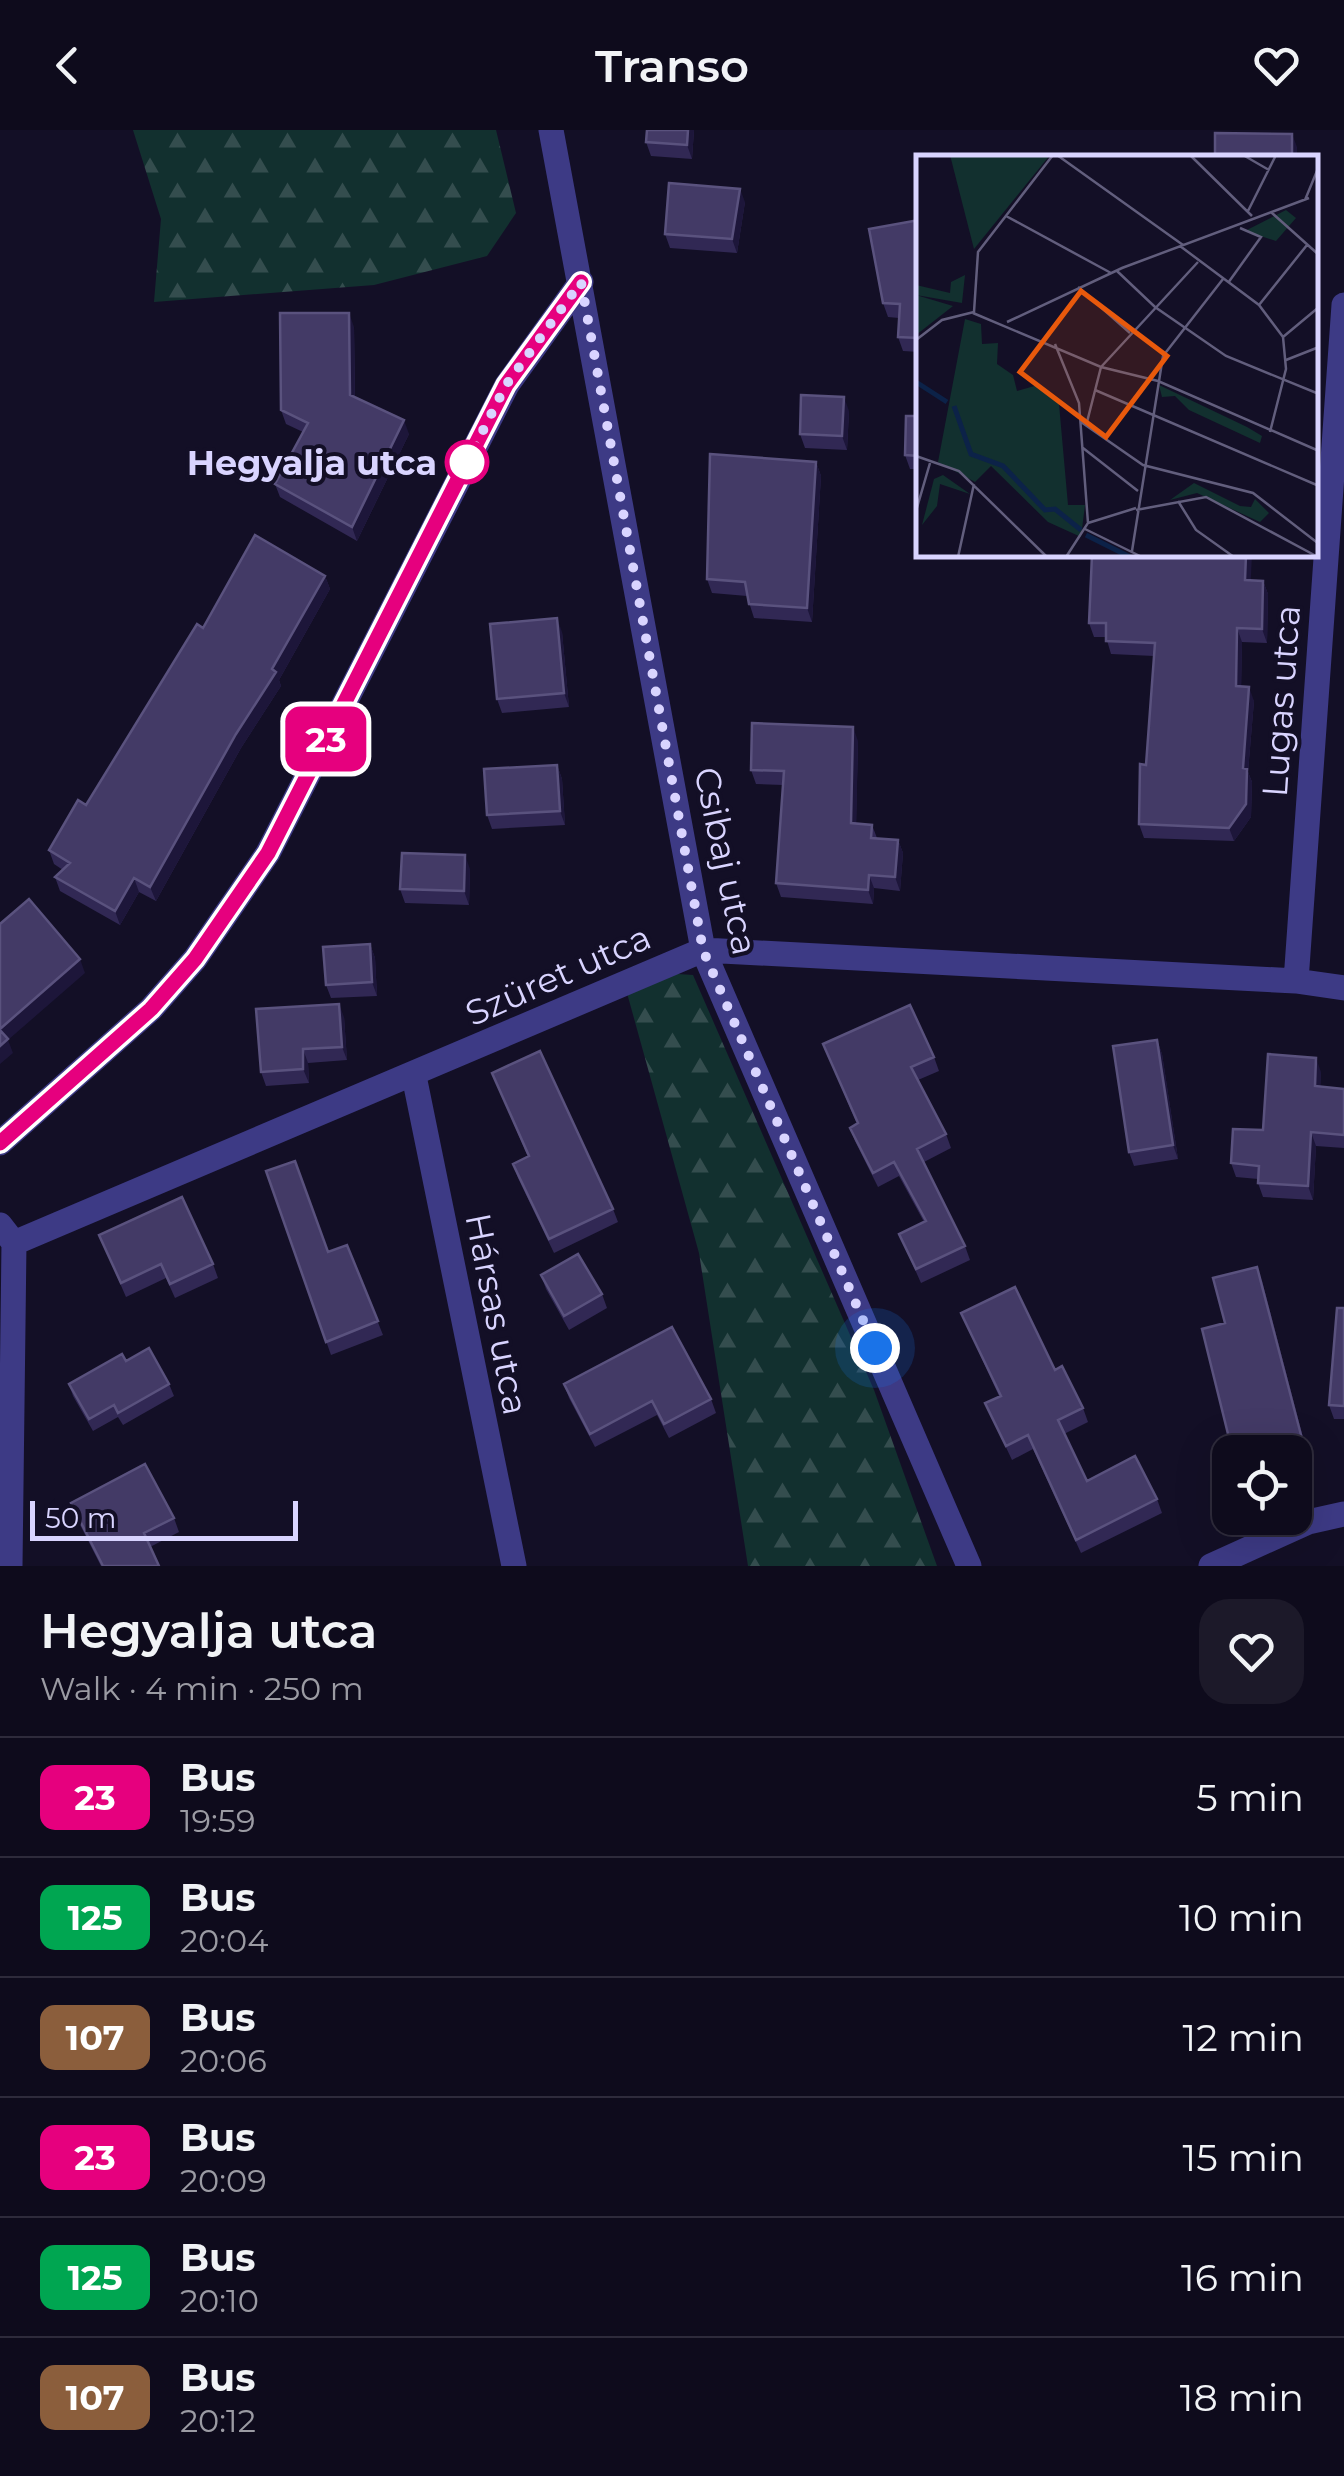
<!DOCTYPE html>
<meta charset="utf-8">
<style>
:root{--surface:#0e0b1c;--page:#1c1929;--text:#f1f3f6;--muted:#9b9ba3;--line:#2e2b3b}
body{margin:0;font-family:Montserrat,sans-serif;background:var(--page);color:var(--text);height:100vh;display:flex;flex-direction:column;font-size:38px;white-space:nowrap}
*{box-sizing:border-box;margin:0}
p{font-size:32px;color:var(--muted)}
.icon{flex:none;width:55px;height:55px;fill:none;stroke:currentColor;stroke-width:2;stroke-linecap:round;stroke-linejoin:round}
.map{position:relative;height:1436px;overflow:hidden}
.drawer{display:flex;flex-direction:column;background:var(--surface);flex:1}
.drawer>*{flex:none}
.badge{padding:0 20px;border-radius:15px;font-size:35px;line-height:65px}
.tools{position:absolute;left:1212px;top:1305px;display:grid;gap:20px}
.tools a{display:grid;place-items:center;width:100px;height:100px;border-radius:20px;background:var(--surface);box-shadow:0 10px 40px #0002,0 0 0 2px var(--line);font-size:50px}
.scale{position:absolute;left:30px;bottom:25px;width:268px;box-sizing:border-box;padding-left:10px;border:5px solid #d9d4ff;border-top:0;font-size:28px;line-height:35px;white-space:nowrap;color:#d9d4ff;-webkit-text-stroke:8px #130f26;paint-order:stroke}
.you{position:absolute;width:50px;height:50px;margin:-25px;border:8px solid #fff;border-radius:50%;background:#1a73e8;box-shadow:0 0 0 15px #1a73e833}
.map>.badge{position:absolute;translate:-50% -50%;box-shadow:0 0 0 5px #fff}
.round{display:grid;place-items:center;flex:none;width:105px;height:105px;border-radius:30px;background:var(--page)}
.headline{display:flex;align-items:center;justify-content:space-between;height:170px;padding:0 40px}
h1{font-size:48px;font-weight:600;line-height:75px}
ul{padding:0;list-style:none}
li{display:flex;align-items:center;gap:30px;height:120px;padding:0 40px;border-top:2px solid var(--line)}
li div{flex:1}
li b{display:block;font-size:38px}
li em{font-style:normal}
li .badge{min-width:110px;font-weight:700;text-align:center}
header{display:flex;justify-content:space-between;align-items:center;height:130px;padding:0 40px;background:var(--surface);font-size:45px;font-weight:600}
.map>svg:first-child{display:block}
.forest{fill:url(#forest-firs)}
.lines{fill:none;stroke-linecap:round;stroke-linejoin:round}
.minor{stroke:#3d3a85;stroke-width:25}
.wall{fill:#312854}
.shaded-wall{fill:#1d163a}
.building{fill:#433a66;stroke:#5a527e;stroke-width:2.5}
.line-casing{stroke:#fff;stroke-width:22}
.line{stroke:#e6007e;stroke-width:15}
.walk{stroke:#d9d4ff;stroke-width:10;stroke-dasharray:0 18}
.stop-dot{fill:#fff;stroke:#e6007e;stroke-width:5}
.labels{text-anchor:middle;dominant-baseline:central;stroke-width:8;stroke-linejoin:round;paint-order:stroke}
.stop-label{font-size:35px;font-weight:bold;fill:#d9d4ff;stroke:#130f26;text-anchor:end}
.street-label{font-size:35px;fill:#d9d4ff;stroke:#130f26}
.inset-river{fill:none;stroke:#0c2248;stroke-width:5}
.inset-road{fill:none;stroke:#625e7d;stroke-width:2.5}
.view{fill:#e8590c;fill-opacity:0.15;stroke:#e8590c;stroke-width:5}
.inset-edge{fill:none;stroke:#d9d4ff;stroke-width:5}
</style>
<header><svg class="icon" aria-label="back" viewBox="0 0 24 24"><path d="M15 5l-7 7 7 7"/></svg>Transo<svg class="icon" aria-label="heart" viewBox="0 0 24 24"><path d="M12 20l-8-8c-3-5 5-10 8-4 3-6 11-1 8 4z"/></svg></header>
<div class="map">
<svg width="1344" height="1436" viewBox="0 0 1344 1436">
<defs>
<pattern id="forest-firs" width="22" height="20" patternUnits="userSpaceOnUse" patternTransform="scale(2.5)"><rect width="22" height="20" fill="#12302f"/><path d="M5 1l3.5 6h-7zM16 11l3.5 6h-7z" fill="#344d4e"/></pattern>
</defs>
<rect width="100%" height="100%" fill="#130f26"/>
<!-- forest -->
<path class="forest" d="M 133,0 L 496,0 L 516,83 L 487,126 L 374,155 L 154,172 L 161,89 Z
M 662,843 L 693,845 L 874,1260 L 937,1436 L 748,1436 L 699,1123 L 627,863 Z"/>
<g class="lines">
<!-- minor -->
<path class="minor" d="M 551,0 L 703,820 L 969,1436
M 1296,851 L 1344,175
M 414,946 L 514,1436
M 0,1013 L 151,879 L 195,829 L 268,723 L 507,255 L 581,152
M 0,1095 L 14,1113 L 10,1436
M 14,1113 L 703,820 L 1296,851 L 1344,858
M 1211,1436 L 1308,1392 L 1344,1384"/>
</g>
<!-- wall -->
<path class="wall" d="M 647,0 L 694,0 L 692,29 L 651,26 L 646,12 Z
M 745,72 L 737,123 L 670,118 L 665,104 Z
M 919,90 L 919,222 L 903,221 L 898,207 L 899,188 L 888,187 L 883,173 Z
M 354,197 L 355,267 L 409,304 L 357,411 L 280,367 L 275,354 L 303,302 L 286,294 L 281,280 Z
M 849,281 L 847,320 L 805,318 L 800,304 Z
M 919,286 L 919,339 L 910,339 L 905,325 Z
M 816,332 L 821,346 L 812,492 L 754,488 L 747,466 L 712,463 L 707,449 Z
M 325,446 L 330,459 L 279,550 L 281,556 L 241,618 L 156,771 L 139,762 L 120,795 L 60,761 L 55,747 L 63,740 L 54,734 L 49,720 L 86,675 Z
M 1251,450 L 1263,451 L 1268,464 L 1267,513 L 1242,512 L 1241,557 L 1254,571 L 1248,642 L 1252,652 L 1251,687 L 1234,711 L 1144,708 L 1139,694 L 1146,635 L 1154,526 L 1111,524 L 1106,507 L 1094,507 L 1089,493 Z
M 562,502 L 569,577 L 502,583 L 497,569 Z
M 858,611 L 856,694 L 872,695 L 877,708 L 898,710 L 903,723 L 900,761 L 874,758 L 873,774 L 781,767 L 776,753 L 783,655 L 756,654 L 751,640 Z
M 557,635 L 562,649 L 565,695 L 492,699 L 487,685 Z
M 470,739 L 469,775 L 405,773 L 400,759 Z
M 370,814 L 375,828 L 377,866 L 331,868 L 326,855 Z
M 344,887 L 347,930 L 308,933 L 309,953 L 266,956 L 261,942 Z
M 1157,910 L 1162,924 L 1178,1029 L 1134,1036 L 1129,1022 Z
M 823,914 L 934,927 L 939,941 L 918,950 L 946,1004 L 951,1018 L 924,1032 L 965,1116 L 970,1130 L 921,1153 L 899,1104 L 924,1092 L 899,1046 L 878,1057 L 855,1011 L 850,998 L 857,994 Z
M 1321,942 L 1320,957 L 1344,959 L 1344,1018 L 1316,1016 L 1313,1070 L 1263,1067 L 1258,1053 L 1258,1049 L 1236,1047 L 1231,1033 Z
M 492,943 L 613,1079 L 618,1092 L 554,1123 L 518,1048 L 513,1034 L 528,1027 Z
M 266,1041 L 328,1122 L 347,1115 L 383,1205 L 331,1225 Z
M 99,1105 L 213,1134 L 218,1148 L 175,1168 L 166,1148 L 126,1167 Z
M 541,1145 L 602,1164 L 607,1178 L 569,1200 L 546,1159 Z
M 1262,1151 L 1306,1319 L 1290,1322 L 1258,1322 L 1257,1320 L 1247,1322 L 1233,1322 L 1230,1312 L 1225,1193 Z
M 1344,1178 L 1344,1289 L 1334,1289 L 1329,1275 Z
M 961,1183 L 1055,1240 L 1083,1278 L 1088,1292 L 1064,1304 L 1087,1351 L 1157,1369 L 1162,1383 L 1081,1423 L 1033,1319 L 1012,1330 L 985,1273 L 999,1266 Z
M 126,1231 L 169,1254 L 174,1266 L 123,1295 L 118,1287 L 93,1301 L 73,1266 L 69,1254 Z
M 564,1254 L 711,1269 L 716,1283 L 669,1308 L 657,1285 L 595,1317 L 569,1268 Z
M 71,1373 L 174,1388 L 179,1402 L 150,1417 L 159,1436 L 101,1436 L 76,1387 Z"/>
<!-- shaded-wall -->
<path class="shaded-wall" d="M 688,0 L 694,0 L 692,29 L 687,15 Z
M 1292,4 L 1297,17 L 1297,28 L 1292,28 Z
M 740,59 L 745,72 L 737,123 L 732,109 Z
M 349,183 L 354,197 L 355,278 L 350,265 Z
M 844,267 L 849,281 L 847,320 L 842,306 Z
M 404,290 L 409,304 L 357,411 L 352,397 Z
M 816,332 L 821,346 L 812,492 L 807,478 Z
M 1246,425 L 1252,425 L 1250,464 L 1245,450 Z
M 325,446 L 330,459 L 279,550 L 281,556 L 241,618 L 156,771 L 150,757 Z
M 1263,451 L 1268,464 L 1267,513 L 1262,499 Z
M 557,488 L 562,502 L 569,577 L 564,563 Z
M 1237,498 L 1242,512 L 1241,570 L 1236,556 Z
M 1249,557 L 1254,571 L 1248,642 L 1252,652 L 1251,687 L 1234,711 L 1229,698 L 1243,638 Z
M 853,597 L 858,611 L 856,707 L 851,693 Z
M 557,635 L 562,649 L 565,695 L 560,681 Z
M 898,710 L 903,723 L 900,761 L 895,747 Z
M 465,725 L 470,739 L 469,775 L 464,761 Z
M 869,745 L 874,758 L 873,774 L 868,760 Z
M 134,748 L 139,762 L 120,795 L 115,781 Z
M 370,814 L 375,828 L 377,866 L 372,852 Z
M 80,829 L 85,843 L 8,910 L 13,923 L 0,934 L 0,899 Z
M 339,874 L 344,887 L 347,930 L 342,917 Z
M 1157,910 L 1162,924 L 1178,1029 L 1173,1015 Z
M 303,919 L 308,933 L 309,953 L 303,939 Z
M 1316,928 L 1321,942 L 1320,970 L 1315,956 Z
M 1311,1002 L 1316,1016 L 1313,1070 L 1308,1056 Z
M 1257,1137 L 1262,1151 L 1306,1319 L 1301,1305 Z"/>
<!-- building -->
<path class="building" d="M 647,0 L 688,0 L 687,15 L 646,12 Z
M 1215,3 L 1292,4 L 1292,28 L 1215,28 Z
M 669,53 L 740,59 L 732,109 L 665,104 Z
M 919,90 L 919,208 L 898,207 L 900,174 L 883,173 L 869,99 Z
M 280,183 L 349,183 L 350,265 L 404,290 L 352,397 L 275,354 L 308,293 L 281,280 Z
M 801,265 L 844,267 L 842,306 L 800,304 Z
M 906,286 L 919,286 L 919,326 L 905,325 Z
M 710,324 L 816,332 L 807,478 L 749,474 L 745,452 L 707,449 Z
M 255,405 L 325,446 L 272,539 L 276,542 L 236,604 L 150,757 L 134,748 L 115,781 L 55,747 L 70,733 L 49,720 L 78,670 L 86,675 L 197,494 L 203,498 Z
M 1092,425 L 1246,425 L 1245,450 L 1263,451 L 1262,499 L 1237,498 L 1236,556 L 1249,557 L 1243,638 L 1247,639 L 1246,674 L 1229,698 L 1139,694 L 1140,634 L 1146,635 L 1155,513 L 1106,511 L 1106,493 L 1089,493 Z
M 557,488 L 564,563 L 497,569 L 490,494 Z
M 752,593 L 853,597 L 851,693 L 872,695 L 871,708 L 898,710 L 895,747 L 869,745 L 868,760 L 776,753 L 784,641 L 751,640 Z
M 557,635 L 560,681 L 487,685 L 484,639 Z
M 402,723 L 465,725 L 464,761 L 400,759 Z
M 29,769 L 80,829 L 0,899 L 0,794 Z
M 370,814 L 372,852 L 326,855 L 323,817 Z
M 339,874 L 342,917 L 303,919 L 303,939 L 261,942 L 256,879 Z
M 910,875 L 934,927 L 911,937 L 946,1004 L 917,1019 L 965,1116 L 916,1139 L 899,1104 L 926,1091 L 894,1032 L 873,1043 L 850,998 L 858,993 L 823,914 Z
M 0,900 L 8,909 L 0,916 Z
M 1157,910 L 1173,1015 L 1129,1022 L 1113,916 Z
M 540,921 L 613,1079 L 549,1109 L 513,1034 L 529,1026 L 492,943 Z
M 1268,924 L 1316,928 L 1315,956 L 1344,959 L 1344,1005 L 1311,1002 L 1308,1056 L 1258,1053 L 1259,1036 L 1231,1033 L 1233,999 L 1263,1000 Z
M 295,1031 L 328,1122 L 347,1115 L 378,1191 L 326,1212 L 266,1041 Z
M 182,1067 L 213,1134 L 170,1154 L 161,1134 L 121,1153 L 99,1105 Z
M 578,1124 L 602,1164 L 564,1186 L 541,1145 Z
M 1257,1137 L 1301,1305 L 1255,1316 L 1253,1306 L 1230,1312 L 1202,1199 L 1225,1193 L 1213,1148 Z
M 1015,1157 L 1055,1240 L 1062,1236 L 1083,1278 L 1058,1290 L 1087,1351 L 1135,1326 L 1157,1369 L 1076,1410 L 1028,1305 L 1006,1316 L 985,1273 L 1001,1266 L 961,1183 Z
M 1337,1178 L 1344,1178 L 1344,1276 L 1329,1275 Z
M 672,1197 L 711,1269 L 664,1294 L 652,1271 L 590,1304 L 564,1254 Z
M 149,1218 L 169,1254 L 118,1283 L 114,1275 L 89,1289 L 69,1254 L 122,1224 L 126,1231 Z
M 145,1334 L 174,1388 L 144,1403 L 159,1436 L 103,1436 L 71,1373 Z"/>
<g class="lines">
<!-- line casing -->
<g class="line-casing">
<path id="line" d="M 0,1013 L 151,879 L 195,829 L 268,723 L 506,255 L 581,152"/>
</g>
<!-- line -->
<use href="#line" class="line"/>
<!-- walk -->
<path class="walk" d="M 467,332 L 506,255 L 581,152 L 703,820 L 875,1218"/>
</g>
<!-- markers -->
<circle class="stop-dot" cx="467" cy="332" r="20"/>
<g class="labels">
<!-- stop labels -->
<g class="stop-label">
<text x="437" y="332">Hegyalja utca</text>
</g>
<!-- street labels -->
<g class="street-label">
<text transform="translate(1281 571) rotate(-86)">Lugas utca</text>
<text transform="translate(726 731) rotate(78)">Csibaj utca</text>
<text transform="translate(558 845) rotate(-24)">Szüret utca</text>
<text transform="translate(497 1184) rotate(79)">Hársas utca</text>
</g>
</g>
<!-- overview -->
<g transform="translate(916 25)">
<rect width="402" height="402" fill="#130f26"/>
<path d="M 370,55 L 380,63 L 360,86 L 329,76 ZM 49,120 L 46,148 L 0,140 L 0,130 L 34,138 L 35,127 ZM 49,164 L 65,169 L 66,189 L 82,188 L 81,209 L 97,220 L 101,236 L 122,230 L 143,249 L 152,350 L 169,350 L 165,382 L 132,367 L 75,311 L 59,327 L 22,307 ZM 243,230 L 331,272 L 346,281 L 344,288 L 273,255 L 259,241 L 246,242 ZM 27,320 L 54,339 L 24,329 L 21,351 L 6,370 L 18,324 ZM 278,328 L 324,351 L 335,352 L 339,344 L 353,358 L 344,367 L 281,338 L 254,345 Z" fill="#12302f"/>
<path d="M 0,140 L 37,151 L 0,180 Z" fill="#12302f"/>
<path d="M 34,0 L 134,0 L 58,94 Z" fill="#12302f"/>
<path class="inset-river" d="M 0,227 L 31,247M 38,251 L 55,299 L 87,311 L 129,355 L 139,354 L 165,375M 170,380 L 214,402"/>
<path class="inset-road" d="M 141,0 L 267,90M 274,0 L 336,61M 327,0 L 353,15M 389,45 L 403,11M 332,56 L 360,0M 356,58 L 403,100M 90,61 L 195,118M 264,91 L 343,150 L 367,182 L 370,214 L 354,277M 201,116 L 239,152 L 310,201 L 403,239M 312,128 L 345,82 L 324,73M 162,132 L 214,178M 343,150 L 391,90M 57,158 L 185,212 L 242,226 L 403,296M 91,167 L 206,113 L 393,43M 367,182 L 403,152M 0,185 L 26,165 L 58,157 L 62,97 L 137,0M 139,189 L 163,248 L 172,368 L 150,402M 370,205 L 403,192M 179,235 L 403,331M 165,267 L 227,310 L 337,338 L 403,389M 171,267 L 185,212 L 282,107M 167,293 L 222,336M 0,301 L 43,316 L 131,402M 262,346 L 280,375 L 318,402M 220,355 L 290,342 L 402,402M 0,356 L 14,308M 172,368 L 220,353M 169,374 L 226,402M 216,396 L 247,201 L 307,124M 42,402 L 58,329"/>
<path class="view" d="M 165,136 L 251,201 L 190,282 L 104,217 Z"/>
<rect width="402" height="402" class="inset-edge"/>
</g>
</svg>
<div class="tools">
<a><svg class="icon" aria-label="locate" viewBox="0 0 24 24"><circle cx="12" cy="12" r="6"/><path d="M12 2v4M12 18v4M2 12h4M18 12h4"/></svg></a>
</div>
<div class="scale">50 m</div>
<div class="you" style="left:875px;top:1218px"></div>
<b class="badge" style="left:326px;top:609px;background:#e6007e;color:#fff">23</b>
</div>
<section class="drawer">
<div class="headline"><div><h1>Hegyalja utca</h1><p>Walk · 4 min · 250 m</p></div><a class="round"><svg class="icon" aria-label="heart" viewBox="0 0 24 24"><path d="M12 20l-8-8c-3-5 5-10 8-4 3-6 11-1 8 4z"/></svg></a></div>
<ul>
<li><span class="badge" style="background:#e6007e;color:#fff">23</span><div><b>Bus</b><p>19:59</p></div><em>5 min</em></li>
<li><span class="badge" style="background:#00a651;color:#fff">125</span><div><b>Bus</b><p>20:04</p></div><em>10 min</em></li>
<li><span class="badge" style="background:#8b5e3c;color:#fff">107</span><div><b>Bus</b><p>20:06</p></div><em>12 min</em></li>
<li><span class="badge" style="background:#e6007e;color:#fff">23</span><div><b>Bus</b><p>20:09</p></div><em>15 min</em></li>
<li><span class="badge" style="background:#00a651;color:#fff">125</span><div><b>Bus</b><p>20:10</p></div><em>16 min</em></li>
<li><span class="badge" style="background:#8b5e3c;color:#fff">107</span><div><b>Bus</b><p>20:12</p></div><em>18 min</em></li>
</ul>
</section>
